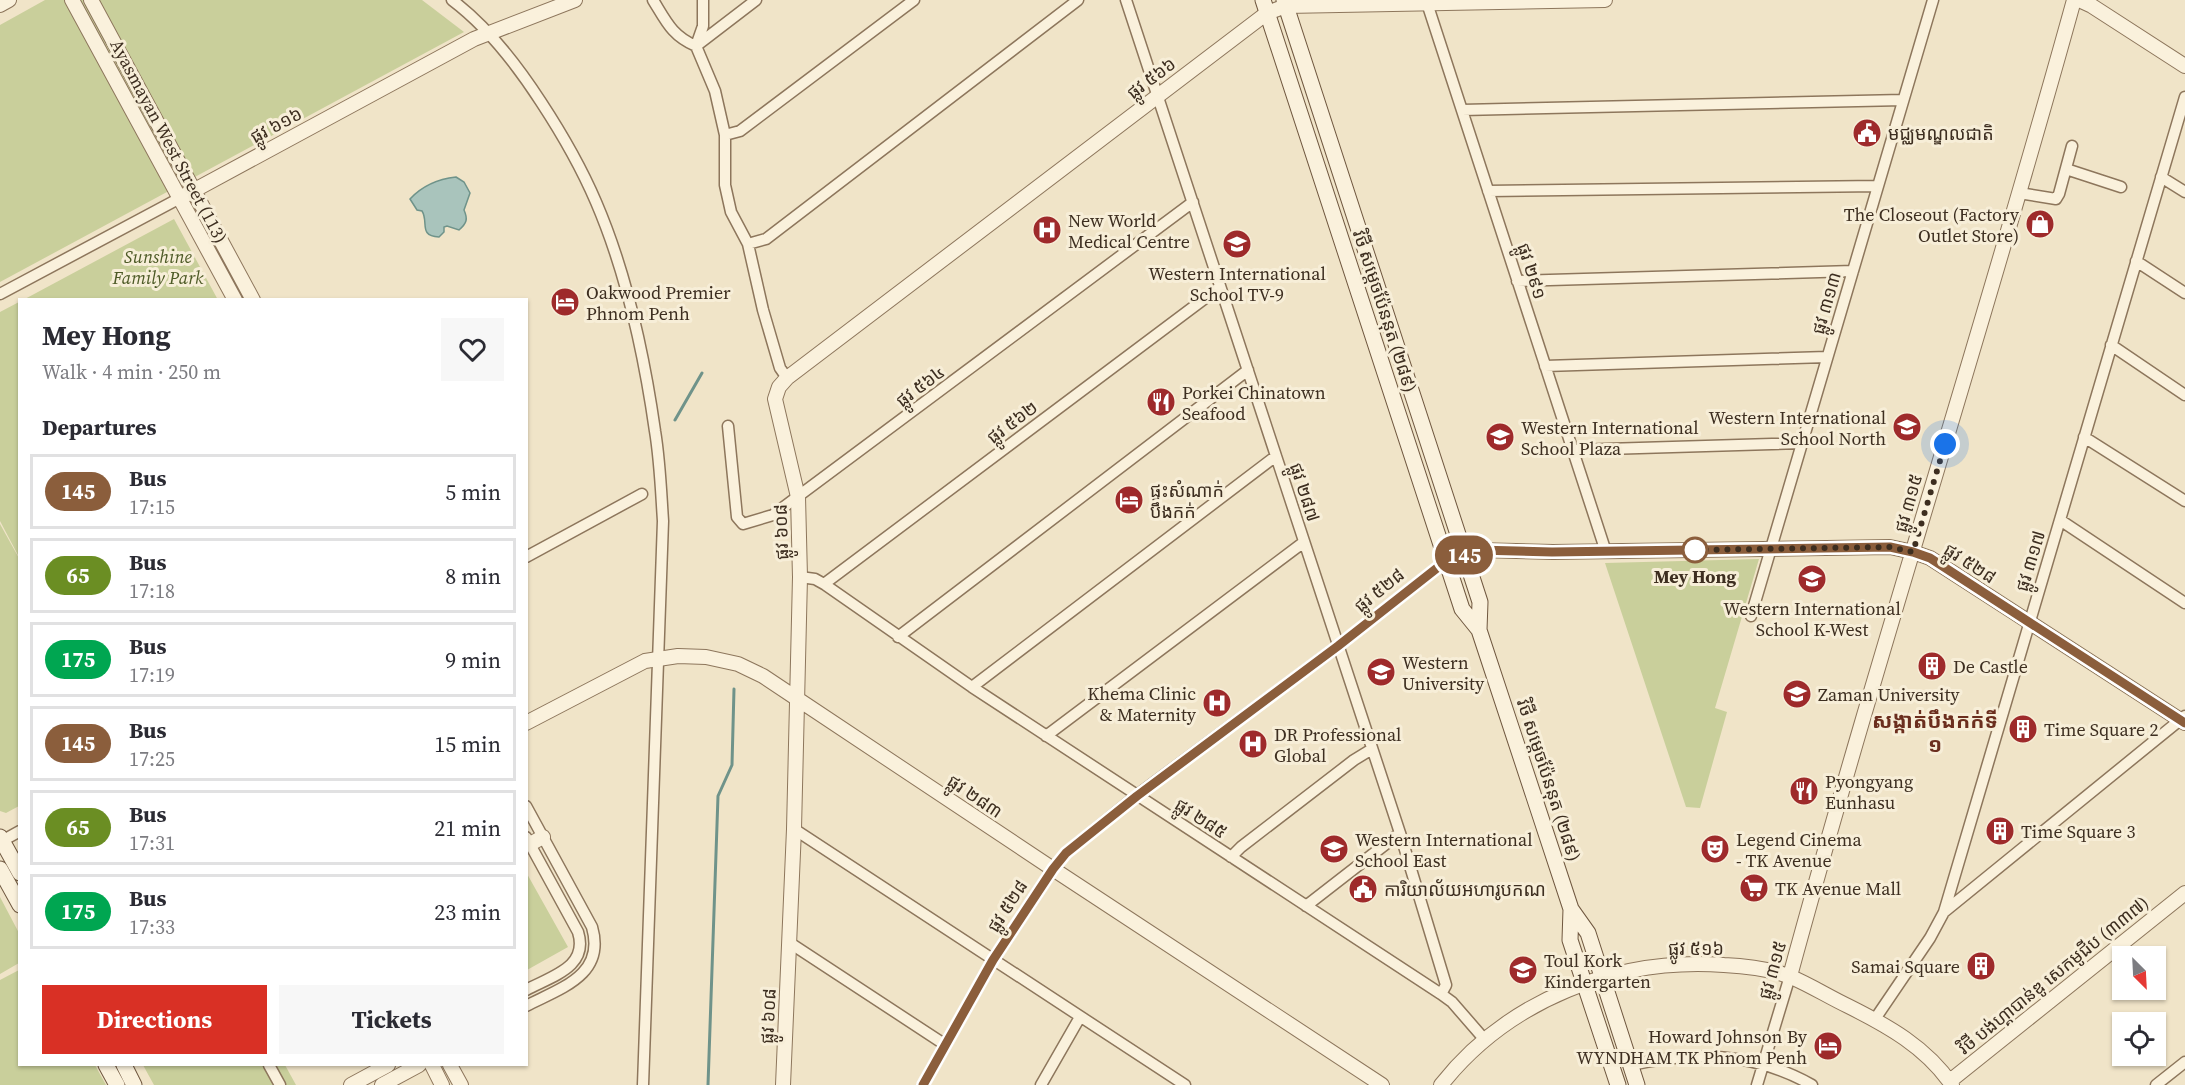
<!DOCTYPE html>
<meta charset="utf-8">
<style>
:root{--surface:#fff;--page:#f7f7f7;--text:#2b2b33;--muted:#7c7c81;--line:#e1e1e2;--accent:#d93025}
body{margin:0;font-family:"Source Serif 4","Noto Sans Khmer",serif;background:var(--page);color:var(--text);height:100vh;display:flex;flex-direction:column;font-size:22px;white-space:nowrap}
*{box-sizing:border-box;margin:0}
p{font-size:20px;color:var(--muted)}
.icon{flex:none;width:33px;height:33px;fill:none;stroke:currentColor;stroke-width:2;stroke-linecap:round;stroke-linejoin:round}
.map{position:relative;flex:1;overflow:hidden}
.details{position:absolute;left:18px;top:298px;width:510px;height:768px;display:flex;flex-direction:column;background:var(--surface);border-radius:0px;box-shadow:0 2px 4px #0004}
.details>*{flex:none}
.badge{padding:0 12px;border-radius:20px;font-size:21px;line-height:39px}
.needle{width:39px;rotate:156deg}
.tools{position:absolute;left:2112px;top:946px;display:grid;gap:12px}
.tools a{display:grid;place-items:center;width:54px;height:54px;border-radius:0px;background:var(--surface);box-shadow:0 2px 4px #0004;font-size:30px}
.you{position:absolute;width:30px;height:30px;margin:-15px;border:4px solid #fff;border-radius:50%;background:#1a73e8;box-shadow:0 0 0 9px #1a73e833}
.map>.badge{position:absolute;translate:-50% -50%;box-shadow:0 0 0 3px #fff}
h2{padding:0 24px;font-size:22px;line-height:54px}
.round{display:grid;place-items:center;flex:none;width:63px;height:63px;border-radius:0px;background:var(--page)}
.headline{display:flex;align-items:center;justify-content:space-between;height:102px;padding:0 24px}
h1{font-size:28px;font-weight:700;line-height:45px}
.action{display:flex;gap:12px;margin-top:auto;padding:12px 24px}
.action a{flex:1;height:69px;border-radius:0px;background:var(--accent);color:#fff;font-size:24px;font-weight:700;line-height:69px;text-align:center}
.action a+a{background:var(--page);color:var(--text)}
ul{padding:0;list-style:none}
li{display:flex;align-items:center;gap:18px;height:75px;margin:0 12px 9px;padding:0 12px;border:3px solid var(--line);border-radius:0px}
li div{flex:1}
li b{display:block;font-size:22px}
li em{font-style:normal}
li .badge{min-width:66px;font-weight:700;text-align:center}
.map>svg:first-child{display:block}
.green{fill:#c9cf9b}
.water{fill:#a9c4bc;stroke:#6f938a;stroke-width:1.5}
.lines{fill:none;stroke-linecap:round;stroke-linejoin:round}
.stream{stroke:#6f938a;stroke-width:3}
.minor-casing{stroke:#8d765c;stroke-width:13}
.tertiary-casing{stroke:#8d765c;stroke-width:16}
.secondary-casing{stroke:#6f573f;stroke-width:17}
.minor{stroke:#faf1dc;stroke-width:10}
.tertiary{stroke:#faf1dc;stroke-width:14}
.secondary{stroke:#faf1dc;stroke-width:15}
.line-casing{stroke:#fff;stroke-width:14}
.line{stroke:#8b5e3c;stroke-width:9}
.walk{stroke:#3d2e20;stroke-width:6;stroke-dasharray:0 10.8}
.stop-dot{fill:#fff;stroke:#8b5e3c;stroke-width:3}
.labels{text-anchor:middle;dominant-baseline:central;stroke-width:6;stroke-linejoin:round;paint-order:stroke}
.street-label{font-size:18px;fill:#3d2e20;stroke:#f7eed8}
.poi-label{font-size:18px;fill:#3d2e20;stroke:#f7eed8;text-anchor:start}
.park-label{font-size:18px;font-style:italic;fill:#4d5a26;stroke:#f7eed8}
.stop-label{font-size:18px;font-weight:bold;fill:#3d2e20;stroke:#f7eed8}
.quarter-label{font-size:21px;font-weight:bold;fill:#6b2e1e;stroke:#f7eed8}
</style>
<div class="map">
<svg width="2185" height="1085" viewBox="0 0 2185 1085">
<rect width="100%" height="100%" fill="#f0e4c8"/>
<!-- green -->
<path class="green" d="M 45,0 L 422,0 L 464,32 L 0,282 L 0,25 Z
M 174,219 L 218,300 L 23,300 Z
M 19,302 L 20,557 L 19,557 L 0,521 L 0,312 Z
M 0,524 L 20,560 L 19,806 L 6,813 L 0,811 Z
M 1759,559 L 1715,708 L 1727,712 L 1700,808 L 1686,807 L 1605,563 Z
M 526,872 L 568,947 L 527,970 L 526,970 Z
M 0,897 L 19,933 L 19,963 L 0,974 Z
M 19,970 L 20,1065 L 95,1065 L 106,1085 L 0,1085 L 0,980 Z
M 143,1065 L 285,1065 L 296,1085 L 154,1085 Z"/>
<!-- water -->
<path class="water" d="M 456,177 L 464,182 L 470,193 L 464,210 C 468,219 467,223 459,230 L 447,226 L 444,227 L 444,232 L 439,237 C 418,236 429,222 422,211 L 417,210 L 410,199 C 422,186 438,179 456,177 Z"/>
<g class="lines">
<!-- stream -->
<path class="stream" d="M 675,420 L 702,373
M 708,1085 L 718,796 L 732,765 L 734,689"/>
<!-- minor casing -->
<g class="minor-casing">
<path id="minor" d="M 452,0 C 488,27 517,65 541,102 C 562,134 581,167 596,202 C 627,274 644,354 655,431 C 660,461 661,491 663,521 L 643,1085
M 653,0 C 666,21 672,36 696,46 L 756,0
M 703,0 L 703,26 L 696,46 L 715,91 L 725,135 L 725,185 L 731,212 L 748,244 L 763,310 L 780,368 L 787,378
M 1126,0 L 1400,833 L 1446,985 L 1441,994
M 1426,0 L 1606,552
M 1462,110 L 1903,100
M 725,135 L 740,131 L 914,0
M 2066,169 L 2121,187
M 2161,177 L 2185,192
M 1488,191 L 1878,186
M 2019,193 L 2056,199 L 2059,194 L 2072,146
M 748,244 L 766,239 L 1078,0
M 2136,261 L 2185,293
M 1517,281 L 1853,271
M 0,294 L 180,198
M 2111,345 L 2185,395
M 1545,366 L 1827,357
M 728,426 L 737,517 L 743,524 L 773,515 L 1193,202
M 2084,437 L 2185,501
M 1573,450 L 1802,443
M 2060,520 L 2185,603
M 526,557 L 642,494
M 800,577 L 815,579 L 824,584 L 972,687 L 1441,994 L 1452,1002 L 1485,1040
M 824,584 L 1220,287
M 1751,616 L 1933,0
M 898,637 L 1248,370
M 972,687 L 1276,456
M 1046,736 L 1304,542
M 526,806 L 592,927 C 606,975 561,988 526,1006
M 794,829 L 1185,1085
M 526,837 L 578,932 C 589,967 552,976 526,990
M 0,842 L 20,831
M 1231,857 L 1241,847 L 1354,760 L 1372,749
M 1306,906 L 1400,833
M 1944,912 L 2185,716
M 790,943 L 944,1044
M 1875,1019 L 1930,938 L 1944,912 L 2185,97
M 269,1065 L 280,1085
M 1631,1065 C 1695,1051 1753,1052 1812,1085
M 923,1085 L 993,960 L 1053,869 L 1066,853 L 1136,796 L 1338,646 L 1446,561
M 1041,1085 L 1080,1017
M 1757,1085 L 1790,976
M 2156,1085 L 2185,1062"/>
</g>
<!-- tertiary casing -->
<g class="tertiary-casing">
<path id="tertiary" d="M 72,0 L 235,300
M 91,0 L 253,300
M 2079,0 L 2092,6 L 2185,66
M 0,5 L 9,0
M 180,198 L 474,39 L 575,0
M 1446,561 L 1477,550 L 1553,552 L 1890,547 L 1913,552 L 1930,558 L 2185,723
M 526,723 L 645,661 L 678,656 L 706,657 L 738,664 L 763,676 L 796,698 L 1053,869 L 1382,1085
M 530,844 L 543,837
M 1790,976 C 1879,649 1984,327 2074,0
M 432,1065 L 442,1085
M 450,1065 L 461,1085
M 1950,1081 L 2185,893
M 351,1085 L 388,1065
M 382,1085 L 419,1065
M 783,1085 L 794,829 L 800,577 L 798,497 L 775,399 L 779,387 L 787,378 L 1267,13 L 1286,6 L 1605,0
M 1441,1085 C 1508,1000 1617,957 1724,965 C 1745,966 1771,969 1791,977 C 1810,985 1829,997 1848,1006 C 1888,1026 1926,1047 1952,1085"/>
</g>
<!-- secondary casing -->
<g class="secondary-casing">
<path id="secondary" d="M 1263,0 L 1462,609 L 1479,630
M 1284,0 L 1480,602 L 1479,630 L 1571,909 L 1588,933 L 1637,1085
M 0,837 L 20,873
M 0,869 L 20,905
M 1571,909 L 1570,940 L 1618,1085
M 106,1065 L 117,1085
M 124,1065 L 134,1085"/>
</g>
<!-- minor -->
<use href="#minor" class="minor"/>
<!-- tertiary -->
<use href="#tertiary" class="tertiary"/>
<!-- secondary -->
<use href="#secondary" class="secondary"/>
</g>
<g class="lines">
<!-- line casing -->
<g class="line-casing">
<path id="line" d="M 923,1085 L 993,960 L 1053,869 L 1066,853 L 1137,796 L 1338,646 L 1446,561 L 1477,550 L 1552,552 L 1890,547 L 1913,552 L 1930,558 L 2185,723"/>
</g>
<!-- line -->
<use href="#line" class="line"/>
<!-- walk -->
<path class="walk" d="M 1695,550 L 1890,547 L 1913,552 L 1945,444"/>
</g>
<!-- icons -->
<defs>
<g id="civic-disc" transform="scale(1.5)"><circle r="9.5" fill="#9e2a2b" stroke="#f7eed8"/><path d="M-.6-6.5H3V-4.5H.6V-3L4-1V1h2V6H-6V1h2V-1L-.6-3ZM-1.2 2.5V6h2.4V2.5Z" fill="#fff"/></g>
<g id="shop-disc" transform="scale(1.5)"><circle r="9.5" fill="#9e2a2b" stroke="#f7eed8"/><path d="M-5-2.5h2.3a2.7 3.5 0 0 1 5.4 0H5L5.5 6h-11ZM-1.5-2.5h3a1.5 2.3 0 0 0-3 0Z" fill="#fff"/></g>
<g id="hospital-disc" transform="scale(1.5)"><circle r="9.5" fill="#9e2a2b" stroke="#f7eed8"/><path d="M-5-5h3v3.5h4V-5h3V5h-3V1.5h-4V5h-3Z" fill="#fff"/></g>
<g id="school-disc" transform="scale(1.5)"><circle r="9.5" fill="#9e2a2b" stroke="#f7eed8"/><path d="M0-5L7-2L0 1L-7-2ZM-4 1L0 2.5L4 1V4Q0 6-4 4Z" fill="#fff"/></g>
<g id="hotel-disc" transform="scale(1.5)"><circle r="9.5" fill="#9e2a2b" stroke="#f7eed8"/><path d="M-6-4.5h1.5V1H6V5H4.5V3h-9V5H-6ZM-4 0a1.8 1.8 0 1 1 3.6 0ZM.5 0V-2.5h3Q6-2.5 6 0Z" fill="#fff"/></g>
<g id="restaurant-disc" transform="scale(1.5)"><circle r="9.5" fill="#9e2a2b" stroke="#f7eed8"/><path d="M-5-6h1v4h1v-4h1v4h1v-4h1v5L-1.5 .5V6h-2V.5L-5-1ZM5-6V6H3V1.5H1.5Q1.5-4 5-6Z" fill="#fff"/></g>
<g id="building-disc" transform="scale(1.5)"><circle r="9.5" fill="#9e2a2b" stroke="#f7eed8"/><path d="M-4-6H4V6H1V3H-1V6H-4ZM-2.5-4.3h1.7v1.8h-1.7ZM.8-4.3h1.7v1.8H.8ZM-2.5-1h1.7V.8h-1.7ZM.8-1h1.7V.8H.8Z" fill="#fff"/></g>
<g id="university-disc" transform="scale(1.5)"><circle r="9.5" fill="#9e2a2b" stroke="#f7eed8"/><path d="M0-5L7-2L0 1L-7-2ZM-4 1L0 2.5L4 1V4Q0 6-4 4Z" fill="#fff"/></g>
<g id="theatre-disc" transform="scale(1.5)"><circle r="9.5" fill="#9e2a2b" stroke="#f7eed8"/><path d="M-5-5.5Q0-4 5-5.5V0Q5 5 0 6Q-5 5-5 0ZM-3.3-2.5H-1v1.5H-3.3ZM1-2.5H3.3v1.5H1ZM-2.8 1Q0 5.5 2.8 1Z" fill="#fff"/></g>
<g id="supermarket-disc" transform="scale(1.5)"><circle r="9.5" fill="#9e2a2b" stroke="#f7eed8"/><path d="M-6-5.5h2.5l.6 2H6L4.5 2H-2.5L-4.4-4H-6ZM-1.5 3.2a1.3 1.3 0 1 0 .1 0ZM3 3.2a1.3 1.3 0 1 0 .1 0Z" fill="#fff"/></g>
</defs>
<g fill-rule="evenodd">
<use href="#civic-disc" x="1867" y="133"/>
<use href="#shop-disc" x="2040" y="224"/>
<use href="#hospital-disc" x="1047" y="230"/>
<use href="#school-disc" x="1237" y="244"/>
<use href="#hotel-disc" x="565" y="302"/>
<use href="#restaurant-disc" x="1161" y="402"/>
<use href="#school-disc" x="1907" y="427"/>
<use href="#school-disc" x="1500" y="437"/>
<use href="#hotel-disc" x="1129" y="500"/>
<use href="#school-disc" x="1812" y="579"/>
<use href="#building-disc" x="1932" y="666"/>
<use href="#school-disc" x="1381" y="672"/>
<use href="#university-disc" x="1797" y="694"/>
<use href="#hospital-disc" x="1217" y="703"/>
<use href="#building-disc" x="2023" y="729"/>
<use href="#hospital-disc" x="1253" y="744"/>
<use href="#restaurant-disc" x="1804" y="791"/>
<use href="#building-disc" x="2000" y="831"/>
<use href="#school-disc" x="1334" y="849"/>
<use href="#theatre-disc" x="1715" y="849"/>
<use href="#supermarket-disc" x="1754" y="888"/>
<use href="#civic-disc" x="1363" y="889"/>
<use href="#building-disc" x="1981" y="966"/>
<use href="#school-disc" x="1523" y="970"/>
<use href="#hotel-disc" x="1828" y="1046"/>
</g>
<!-- markers -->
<circle class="stop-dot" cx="1695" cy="550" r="12"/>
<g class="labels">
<!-- street labels -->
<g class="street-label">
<text transform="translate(1151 78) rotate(-37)">ផ្លូវ ៥៦៦</text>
<text transform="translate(276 125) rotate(-28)">ផ្លូវ ៦១៦</text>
<text transform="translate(169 141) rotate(62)">Ayasmayan West Street (113)</text>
<text transform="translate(1532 271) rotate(72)">ផ្លូវ ២៩១</text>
<text transform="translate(1826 303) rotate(-74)">ផ្លូវ ៣១៣</text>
<text transform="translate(1385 311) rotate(72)">វិថី សម្តេចប៉ែននុត (២៨៩)</text>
<text transform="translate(920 386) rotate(-37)">ផ្លូវ ៥៦៤</text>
<text transform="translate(1012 422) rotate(-37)">ផ្លូវ ៥៦២</text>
<text transform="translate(1305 492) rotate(72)">ផ្លូវ ២៨៧</text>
<text transform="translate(1908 503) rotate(-74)">ផ្លូវ ៣១៥</text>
<text transform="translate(781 532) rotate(-92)">ផ្លូវ ៦០៨</text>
<text transform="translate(2030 561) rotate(-73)">ផ្លូវ ៣១៧</text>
<text transform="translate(1970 563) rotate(33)">ផ្លូវ ៥២៨</text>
<text transform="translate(1379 590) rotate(-39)">ផ្លូវ ៥២៨</text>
<text transform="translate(1549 780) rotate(72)">វិថី សម្តេចប៉ែននុត (២៨៩)</text>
<text transform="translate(975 796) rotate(34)">ផ្លូវ ២៨៣</text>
<text transform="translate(1201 818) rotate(33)">ផ្លូវ ២៨៥</text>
<text transform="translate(1007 906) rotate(-57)">ផ្លូវ ៥២៨</text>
<text x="1696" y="948">ផ្លូវ ៥១៦</text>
<text transform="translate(1772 970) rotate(-74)">ផ្លូវ ៣១៥</text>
<text transform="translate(2053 975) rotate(-39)">វិថី បង់ហ្គាបាន់ឌូ សេកមូជីប (៣៣៧)</text>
<text transform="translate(768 1016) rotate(-87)">ផ្លូវ ៦០៨</text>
</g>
<!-- poi labels -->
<g class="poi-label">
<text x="1888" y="133">មជ្ឈមណ្ឌលជាតិ</text>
<text x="2019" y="214" text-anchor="end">The Closeout (Factory<tspan x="2019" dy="21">Outlet Store)</tspan></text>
<text x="1068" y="220">New World<tspan x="1068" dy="21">Medical Centre</tspan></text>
<text x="1237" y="273" text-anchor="middle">Western International<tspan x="1237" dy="21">School TV-9</tspan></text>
<text x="586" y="292">Oakwood Premier<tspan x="586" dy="21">Phnom Penh</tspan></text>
<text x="1182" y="392">Porkei Chinatown<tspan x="1182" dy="21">Seafood</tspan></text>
<text x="1886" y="417" text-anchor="end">Western International<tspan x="1886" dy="21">School North</tspan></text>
<text x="1521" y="427">Western International<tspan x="1521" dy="21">School Plaza</tspan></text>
<text x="1150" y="490">ផ្ទះសំណាក់<tspan x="1150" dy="21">បឹងកក់</tspan></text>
<text x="1812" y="608" text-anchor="middle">Western International<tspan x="1812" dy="21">School K-West</tspan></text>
<text x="1402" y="662">Western<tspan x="1402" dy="21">University</tspan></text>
<text x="1953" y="666">De Castle</text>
<text x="1196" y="693" text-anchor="end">Khema Clinic<tspan x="1196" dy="21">&amp; Maternity</tspan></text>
<text x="1818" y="694">Zaman University</text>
<text x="2044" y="729">Time Square 2</text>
<text x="1274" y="734">DR Professional<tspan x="1274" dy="21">Global</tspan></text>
<text x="1825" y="781">Pyongyang<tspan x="1825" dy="21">Eunhasu</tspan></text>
<text x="2021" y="831">Time Square 3</text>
<text x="1355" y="839">Western International<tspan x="1355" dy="21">School East</tspan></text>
<text x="1736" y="839">Legend Cinema<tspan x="1736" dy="21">- TK Avenue</tspan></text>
<text x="1775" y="888">TK Avenue Mall</text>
<text x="1384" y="889">ការិយាល័យអហារូបកណ</text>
<text x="1544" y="960">Toul Kork<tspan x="1544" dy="21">Kindergarten</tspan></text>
<text x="1960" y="966" text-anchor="end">Samai Square</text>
<text x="1807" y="1036" text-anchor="end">Howard Johnson By<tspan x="1807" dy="21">WYNDHAM TK Phnom Penh</tspan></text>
</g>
<!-- park labels -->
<g class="park-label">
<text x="158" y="256">Sunshine<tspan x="158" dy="21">Family Park</tspan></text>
</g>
<!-- stop labels -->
<g class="stop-label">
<text x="1695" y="576">Mey Hong</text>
</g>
<!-- quarter labels -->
<g class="quarter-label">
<text x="1935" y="720">សង្កាត់បឹងកក់ទី<tspan x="1935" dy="24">១</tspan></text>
</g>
</g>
</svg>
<div class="tools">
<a><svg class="needle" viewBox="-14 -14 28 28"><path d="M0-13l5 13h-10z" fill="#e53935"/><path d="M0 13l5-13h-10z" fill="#7c7c81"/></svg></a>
<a><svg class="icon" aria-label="locate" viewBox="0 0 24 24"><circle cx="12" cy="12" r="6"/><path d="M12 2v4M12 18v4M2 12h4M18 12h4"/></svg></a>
</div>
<div class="you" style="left:1945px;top:444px"></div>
<b class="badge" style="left:1464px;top:555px;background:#8b5e3c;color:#fff">145</b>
<section class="details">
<div class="headline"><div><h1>Mey Hong</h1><p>Walk · 4 min · 250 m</p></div><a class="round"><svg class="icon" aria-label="heart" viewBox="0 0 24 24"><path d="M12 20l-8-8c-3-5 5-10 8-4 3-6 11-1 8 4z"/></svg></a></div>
<h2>Departures</h2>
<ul>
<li><span class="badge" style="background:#8b5e3c;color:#fff">145</span><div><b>Bus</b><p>17:15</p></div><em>5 min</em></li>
<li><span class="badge" style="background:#6b8e23;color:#fff">65</span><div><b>Bus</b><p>17:18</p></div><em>8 min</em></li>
<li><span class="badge" style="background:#00a651;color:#fff">175</span><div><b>Bus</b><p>17:19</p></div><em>9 min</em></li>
<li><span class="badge" style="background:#8b5e3c;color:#fff">145</span><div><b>Bus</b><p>17:25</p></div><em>15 min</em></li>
<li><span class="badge" style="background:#6b8e23;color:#fff">65</span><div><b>Bus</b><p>17:31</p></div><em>21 min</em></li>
<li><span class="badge" style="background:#00a651;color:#fff">175</span><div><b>Bus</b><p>17:33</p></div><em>23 min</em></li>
</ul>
<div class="action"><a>Directions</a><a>Tickets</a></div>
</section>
</div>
